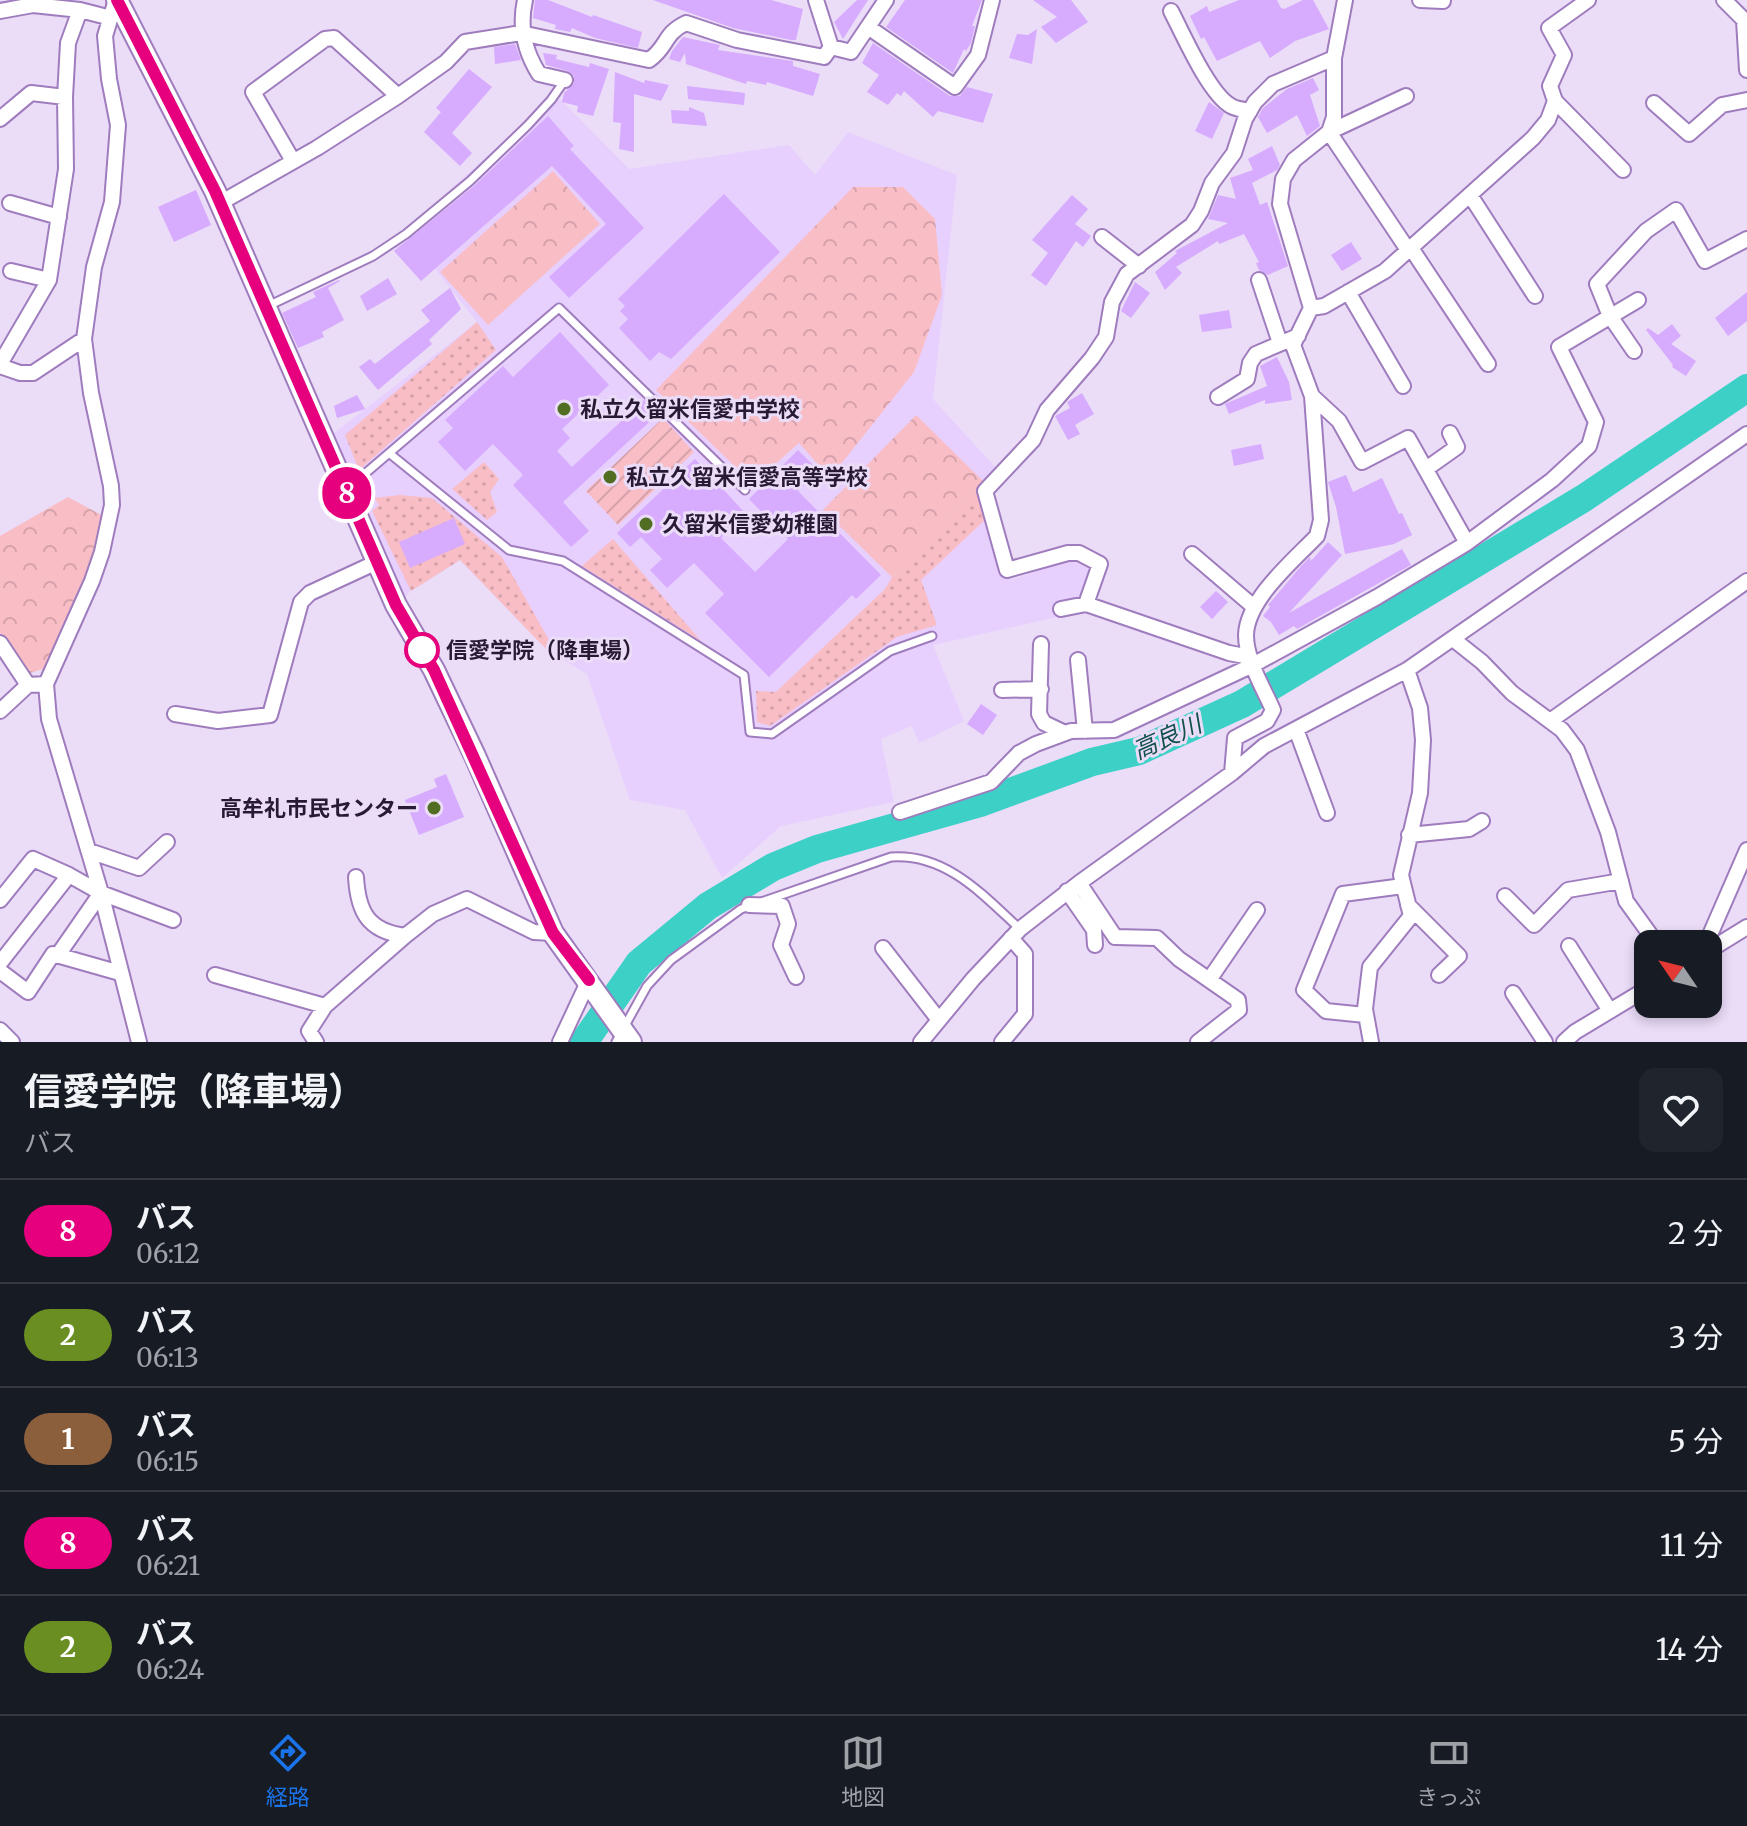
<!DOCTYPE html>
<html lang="ja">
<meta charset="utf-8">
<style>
:root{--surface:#171b24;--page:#20242c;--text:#f1f3f6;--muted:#9ea1a6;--line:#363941;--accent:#1a73e8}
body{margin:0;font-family:Merriweather,"Noto Sans JP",serif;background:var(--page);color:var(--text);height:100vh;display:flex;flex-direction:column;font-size:30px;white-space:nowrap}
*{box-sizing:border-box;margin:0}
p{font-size:26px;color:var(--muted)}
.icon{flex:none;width:44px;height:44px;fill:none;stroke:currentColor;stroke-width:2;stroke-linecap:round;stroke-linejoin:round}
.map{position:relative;height:1042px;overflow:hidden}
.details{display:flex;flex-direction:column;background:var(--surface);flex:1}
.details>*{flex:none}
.badge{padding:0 16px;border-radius:26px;font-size:28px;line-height:52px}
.needle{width:52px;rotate:305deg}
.buttons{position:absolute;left:1634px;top:930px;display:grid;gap:16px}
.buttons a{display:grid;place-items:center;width:88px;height:88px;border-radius:16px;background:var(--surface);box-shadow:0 4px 12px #0003;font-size:40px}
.map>.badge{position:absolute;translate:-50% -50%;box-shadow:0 0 0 4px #fff}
.round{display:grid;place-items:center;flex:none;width:84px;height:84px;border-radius:16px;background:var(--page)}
.summary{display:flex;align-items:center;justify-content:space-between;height:136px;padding:0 24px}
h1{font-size:38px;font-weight:700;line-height:60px}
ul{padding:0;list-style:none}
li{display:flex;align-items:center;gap:24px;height:104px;padding:0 24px;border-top:2px solid var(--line)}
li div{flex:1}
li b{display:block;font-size:30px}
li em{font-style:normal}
li .badge{min-width:88px;font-weight:700;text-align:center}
.dock{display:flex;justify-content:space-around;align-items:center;height:112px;border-top:2px solid var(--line);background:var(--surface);font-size:22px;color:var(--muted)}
.dock a{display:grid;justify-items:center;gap:4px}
.dock .on{color:var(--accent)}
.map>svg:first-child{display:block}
.built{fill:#e8d0fe}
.grass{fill:url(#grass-dots)}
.park{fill:url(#park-crowns)}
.garden{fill:url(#garden-furrows)}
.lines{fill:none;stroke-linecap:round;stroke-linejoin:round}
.river{stroke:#3cd0c6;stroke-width:28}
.building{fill:#d7abfd}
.service-casing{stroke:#9f7cbd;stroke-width:11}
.minor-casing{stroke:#9f7cbd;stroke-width:18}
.primary-casing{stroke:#9f7cbd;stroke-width:24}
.service{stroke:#fff;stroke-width:7}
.minor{stroke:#fff;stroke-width:14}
.primary{stroke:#fff;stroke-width:20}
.line-casing{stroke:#fff;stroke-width:18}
.line{stroke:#e6007e;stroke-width:12}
.poi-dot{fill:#506d22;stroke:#ebdcf8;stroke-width:3}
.stop-dot{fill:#fff;stroke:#e6007e;stroke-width:4}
.labels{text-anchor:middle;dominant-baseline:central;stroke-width:6;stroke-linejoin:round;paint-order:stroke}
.poi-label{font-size:22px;font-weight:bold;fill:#281a34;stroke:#ebdcf8;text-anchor:start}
.stop-label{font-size:22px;font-weight:bold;fill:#281a34;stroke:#ebdcf8;text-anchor:start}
.water-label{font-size:24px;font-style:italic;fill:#12504c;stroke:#ebdcf8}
</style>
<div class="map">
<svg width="1747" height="1042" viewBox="0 0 1747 1042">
<defs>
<pattern id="grass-dots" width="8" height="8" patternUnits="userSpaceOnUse" patternTransform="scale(2)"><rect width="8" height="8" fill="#f9bdc6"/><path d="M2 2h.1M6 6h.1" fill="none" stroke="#d5a2ab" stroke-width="1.8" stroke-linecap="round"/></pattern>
<pattern id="park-crowns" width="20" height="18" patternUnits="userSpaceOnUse" patternTransform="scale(2)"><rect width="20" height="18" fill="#f9bdc6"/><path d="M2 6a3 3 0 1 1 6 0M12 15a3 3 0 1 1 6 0" fill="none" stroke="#d5a2ab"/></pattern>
<pattern id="garden-furrows" width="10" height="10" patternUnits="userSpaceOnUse" patternTransform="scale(2)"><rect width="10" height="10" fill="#f9bdc6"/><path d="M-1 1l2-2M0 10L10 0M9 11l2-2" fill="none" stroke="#d5a2ab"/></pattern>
</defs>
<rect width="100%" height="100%" fill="#ebdcf8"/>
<!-- built -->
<path class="built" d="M 555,94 L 629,169 L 789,145 L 815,175 L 848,132 L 957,175 L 933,399 L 996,468 L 984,482 L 986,519 L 1011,580 L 1088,554 L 1098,568 L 1083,606 L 1066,615 L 933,645 L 964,721 L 919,743 L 912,726 L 881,739 L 894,802 L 781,826 L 722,878 L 685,810 L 630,800 L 587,674 L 547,650 L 460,560 L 411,591 L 396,605 L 324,441 L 477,322 L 435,269 L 421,281 L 392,243 Z"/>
<!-- grass -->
<path class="grass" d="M 477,322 L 496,350 L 359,470 L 345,435 Z
M 484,462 L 499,479 L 490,492 L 497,512 L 487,520 L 452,489 Z
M 984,482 L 986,519 L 921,580 L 937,625 L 897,637 L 770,726 L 757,722 L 756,691 L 776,692 L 885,589 L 892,577 Z
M 400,495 L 432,498 L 502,557 L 549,640 L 547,650 L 460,560 L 411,591 L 372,511 L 379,505 L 374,498 Z
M 613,539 L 701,641 L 582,566 Z"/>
<!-- park -->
<path class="park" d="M 553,171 L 600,224 L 488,325 L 440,272 Z
M 853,187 L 903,187 L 935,219 L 942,295 L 914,372 L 830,478 L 799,443 L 753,484 L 656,390 Z
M 916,415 L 984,482 L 892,577 L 823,510 Z
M 68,497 L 105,517 L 88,578 L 46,668 L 30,673 L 0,633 L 0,536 Z"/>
<!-- garden -->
<path class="garden" d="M 663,418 L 694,452 L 618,525 L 586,491 Z"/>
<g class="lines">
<!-- river -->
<path class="river" d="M 584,1042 L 639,963 L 708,906 L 773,867 L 817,849 L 980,803 L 1092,762 L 1139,751 L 1242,704 L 1584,498 L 1747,388"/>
</g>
<!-- building -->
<path class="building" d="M 535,0 L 548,0 L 592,17 L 593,15 L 642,32 L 638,48 L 595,38 L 572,28 L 570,32 L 555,29 L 556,25 L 533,18 Z
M 653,0 L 771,0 L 803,9 L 796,40 L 791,40 L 733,28 Z
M 857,0 L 868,0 L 843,39 L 834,22 Z
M 905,0 L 982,0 L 972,26 L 975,26 L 971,43 L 966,51 L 964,49 L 953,73 L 886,27 Z
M 1033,0 L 1071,0 L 1088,22 L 1056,43 L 1041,27 L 1057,17 Z
M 1239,0 L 1277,0 L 1281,8 L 1284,9 L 1303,0 L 1313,0 L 1329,29 L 1295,41 L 1270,58 L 1260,41 L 1217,61 L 1204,37 L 1201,39 L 1190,16 L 1207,6 L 1209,12 Z
M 1037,29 L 1032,64 L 1009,58 L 1017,34 L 1028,35 Z
M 683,37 L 720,45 L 718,50 L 793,61 L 793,66 L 820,74 L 813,96 L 767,82 L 766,85 L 747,81 L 746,84 L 686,64 L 685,53 L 680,62 L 669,59 L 672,51 Z
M 873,43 L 950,96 L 960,96 L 967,87 L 993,94 L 983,123 L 938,111 L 933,117 L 904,91 L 901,96 L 897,93 L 888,105 L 867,92 L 879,75 L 862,63 Z
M 515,44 L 521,60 L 495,64 L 494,47 Z
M 543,53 L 557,55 L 556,59 L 589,67 L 590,63 L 609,69 L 593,116 L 577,112 L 578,106 L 562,102 L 564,93 L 574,83 L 574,76 L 568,71 L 546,65 Z
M 469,69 L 492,87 L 452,133 L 472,153 L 460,166 L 424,132 L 441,112 L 436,108 Z
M 615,72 L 644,83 L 645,80 L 669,85 L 661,101 L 634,94 L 634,152 L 619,149 L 621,123 L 613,122 Z
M 1313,78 L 1319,90 L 1310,95 L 1320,126 L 1307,136 L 1297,115 L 1267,133 L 1258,117 L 1263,108 L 1287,89 Z
M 687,86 L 745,93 L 744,105 L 688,99 Z
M 1209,102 L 1224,113 L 1212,139 L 1195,131 Z
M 689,107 L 704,113 L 707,126 L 672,123 L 671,110 L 689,111 Z
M 548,116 L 574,146 L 570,149 L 644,228 L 569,298 L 549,277 L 606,224 L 552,166 L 421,281 L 394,251 L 474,186 Z
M 1272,146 L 1280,165 L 1277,170 L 1252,183 L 1260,205 L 1267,202 L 1288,266 L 1268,275 L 1259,270 L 1256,263 L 1259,262 L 1244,234 L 1219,244 L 1218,241 L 1176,267 L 1182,273 L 1165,290 L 1155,272 L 1177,253 L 1175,251 L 1228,223 L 1208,219 L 1218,195 L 1236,199 L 1230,178 L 1253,170 L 1248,159 Z
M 196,190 L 211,225 L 174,242 L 158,207 Z
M 724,194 L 780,252 L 671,359 L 659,352 L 650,361 L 619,328 L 628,319 L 620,311 L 625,306 L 618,299 Z
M 1072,195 L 1088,209 L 1075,224 L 1091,236 L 1083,247 L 1076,241 L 1046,286 L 1031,275 L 1048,253 L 1032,240 Z
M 1351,242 L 1362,259 L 1342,271 L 1331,255 Z
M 388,278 L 397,294 L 367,311 L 360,296 Z
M 339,280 L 340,281 L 328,288 L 344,320 L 322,332 L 324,337 L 298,348 L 282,313 L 316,297 L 313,292 Z
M 1135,282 L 1150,293 L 1131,318 L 1121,311 Z
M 450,288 L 461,309 L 429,340 L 432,344 L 378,390 L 359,367 L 370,359 L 375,364 L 430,321 L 421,310 Z
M 1747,292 L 1747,321 L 1728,336 L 1715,318 Z
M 1229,310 L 1232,328 L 1202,332 L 1199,315 Z
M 1672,324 L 1681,336 L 1671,344 L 1696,361 L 1686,376 L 1672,367 L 1673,365 L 1646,330 L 1648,328 L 1658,335 Z
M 560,332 L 609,385 L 562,429 L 570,438 L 557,451 L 572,467 L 644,400 L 658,414 L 563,502 L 589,531 L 571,547 L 513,485 L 523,475 L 493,444 L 465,471 L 438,442 L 453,428 L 445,420 L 503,366 L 513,377 Z
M 1277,357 L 1289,382 L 1292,400 L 1265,404 L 1265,400 L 1229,414 L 1225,404 L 1267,386 L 1260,366 Z
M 1082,393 L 1094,414 L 1075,425 L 1080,434 L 1068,440 L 1055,416 L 1070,408 L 1067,402 Z
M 357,395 L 365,409 L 337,418 L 334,406 Z
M 1261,444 L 1264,459 L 1234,466 L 1231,450 Z
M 798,450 L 819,471 L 798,491 L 881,575 L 856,599 L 852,595 L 769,677 L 705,613 L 724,594 L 694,563 L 667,588 L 650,570 L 662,559 L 641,537 L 630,547 L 617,533 L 695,459 L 746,514 L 721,538 L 755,572 L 788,539 L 749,499 Z
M 1346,475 L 1353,492 L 1382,478 L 1399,514 L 1402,513 L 1412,535 L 1394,544 L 1345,554 L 1336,507 L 1328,482 Z
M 454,518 L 465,544 L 410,568 L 399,542 Z
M 1328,542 L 1342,555 L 1289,613 L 1402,549 L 1411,565 L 1297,629 L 1294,626 L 1279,635 L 1271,622 L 1263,616 L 1270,607 L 1268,605 L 1301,566 L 1310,557 L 1311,561 Z
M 1216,591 L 1228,602 L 1212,619 L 1200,607 Z
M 981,704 L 997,715 L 983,735 L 967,724 Z
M 446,774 L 464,817 L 419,835 L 405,800 L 437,787 L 434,779 Z"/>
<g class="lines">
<!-- service casing -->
<g class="service-casing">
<path id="service" d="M 268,306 L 373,256 L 406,234 L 470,181 L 528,125 L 551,100 L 565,80
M 389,453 L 509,550 L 563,561 L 744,675 L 750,732 L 772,734 L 890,651 L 932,636
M 347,489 L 559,308 L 745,490
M 616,1042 L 647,986 L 671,960 L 741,909 L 891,857 C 946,853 983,895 1020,929"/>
</g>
<!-- minor casing -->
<g class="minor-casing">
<path id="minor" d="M 116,0 L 105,36 L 109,79 L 118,125 L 112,202 L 94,267 L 84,339 L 91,393 L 111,486 L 112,505 L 102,552 L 92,581 L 46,684 L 49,719 L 101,893 L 139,1042
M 525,0 C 519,27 524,50 539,74 L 565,80
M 816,0 L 831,47
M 1420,0 L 1443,1
M 1724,0 L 1744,20 L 1747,70
M 0,11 L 33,5 L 80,10
M 1171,11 C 1183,34 1209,94 1231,106 C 1236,109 1244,110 1250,111
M 868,27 L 955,87 L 978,55 L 992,0
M 1406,96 L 1329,132 L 1408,250
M 1555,101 L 1623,170
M 1654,103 L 1689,134 L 1722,105 L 1747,100
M 0,119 L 31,93 L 65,97 L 68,43 L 80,10 L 111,18
M 293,161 L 253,92 L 325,39 L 334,38 L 398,96
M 1470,195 L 1535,296
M 10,203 L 59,217
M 220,203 L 317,148 L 398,96 L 446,62 L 465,42 L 521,33 L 649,60 C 668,47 663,34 686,23 L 737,40 L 824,57 L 831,47 L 851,52 L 886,0
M 1102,237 L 1139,266
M 1411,248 L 1488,364
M 11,271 L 49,280
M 1259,280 L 1280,343
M 1348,292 L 1403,386
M 1311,308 L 1324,306 L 1385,271 L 1533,138 L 1548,120 L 1555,101 L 1550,86 L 1564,55 L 1549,28 L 1588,0
M 1634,351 L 1610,316 L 1597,284 L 1646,231 L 1676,210 L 1705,261 L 1747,239
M 0,364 L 49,280 L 66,169 L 65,97
M 0,366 L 20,373 L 33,373 L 84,339
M 1218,397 L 1247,379 L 1250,363 L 1256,354 L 1298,336
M 1426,469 L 1457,447 L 1450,433
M 1467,543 L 1552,480 L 1589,446 L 1596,422 L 1559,347 L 1638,300
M 1192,554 L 1254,607
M 1086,604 L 1100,564 L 1079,553 L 1068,553 L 1007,570 L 985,491 L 1033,440 L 1047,410 L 1092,358 L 1106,337 L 1112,302 L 1127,274 L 1192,225 L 1201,211 L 1212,183 L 1234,153 L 1245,119 L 1255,102 L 1273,84 L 1334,58
M 1061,609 L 1086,604 L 1229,653 L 1250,657
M 1453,639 L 1482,662 L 1512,693 L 1562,730 L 1577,750 L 1608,832 L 1626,901 L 1657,944
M 0,643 L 28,685
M 1041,644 L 1039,714 L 1044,723 L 1065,733
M 1078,660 L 1085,731
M 1002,690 L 1041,689
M 0,711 L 28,685 L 46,684
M 175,714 L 218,721 L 270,715 L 301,602 L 310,593 L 377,562
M 1550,721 L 1747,581
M 1296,729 L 1327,813
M 1232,773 L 1235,738 L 1267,721 L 1273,710 C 1263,687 1246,660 1246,635 C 1247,599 1294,560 1317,536 L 1321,520 L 1312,396 L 1293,345 L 1311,308 L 1280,204 L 1283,179 L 1294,160 L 1329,132 L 1334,117 L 1334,58 L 1345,0
M 900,812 L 991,782 L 1019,753 L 1036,744 L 1071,731 L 1114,730 L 1253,665 L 1377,597 L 1467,543 L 1408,438 L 1362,462 L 1339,421 L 1312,396
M 1409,835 L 1469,829 L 1482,821
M 89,851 L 139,868 L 167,842
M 356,877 C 358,912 368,931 405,936 L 433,914 L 467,899 L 534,932 L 553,933
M 1079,883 L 1115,937 L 1157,938 L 1179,959 L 1238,1000 L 1239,1010 L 1198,1042
M 1067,891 L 1094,930 L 1095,945
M 1505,896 L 1534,925 L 1568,890 L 1621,881
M 0,900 L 33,859 L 69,875 L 101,893 L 173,920
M 749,905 L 782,906 L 788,924 L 781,945 L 796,977
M 1408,905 L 1459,956 L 1439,975
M 1706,944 L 1747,850
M 1569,946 L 1610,1011
M 883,948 L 939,1020
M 1708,951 L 1747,927
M 58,955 L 101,893
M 0,963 L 69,875
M 0,971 L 28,992 L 53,954 L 120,973
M 215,975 L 325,1006 L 405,936
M 1209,980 L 1257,910
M 1513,993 L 1545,1042
M 1365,1015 L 1326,1011 L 1304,990 L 1343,894 L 1403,886
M 0,1030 L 12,1042
M 316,1042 L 309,1031 L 325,1006
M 560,1042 L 589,980
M 921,1042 L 973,979 L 1020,929 L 1079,883 L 1232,773 L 1264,746 L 1407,670 L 1747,434
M 1002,1042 L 1025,1014 L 1025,954 L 1011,938
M 1371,1042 L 1365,1009 L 1370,967 L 1411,916 L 1401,875 L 1420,793 L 1423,740 L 1420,708 L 1407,670
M 1564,1042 L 1575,1032 L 1648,988"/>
</g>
<!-- primary casing -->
<g class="primary-casing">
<path id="primary" d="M 117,0 L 215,191 L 396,605 L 434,670 L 475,756 L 553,933 L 631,1042"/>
</g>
<!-- service -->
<use href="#service" class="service"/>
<!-- minor -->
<use href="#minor" class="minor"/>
<!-- primary -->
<use href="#primary" class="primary"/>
</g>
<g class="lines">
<!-- line casing -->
<g class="line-casing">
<path id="line" d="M 117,0 L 215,191 L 396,605 L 434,670 L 553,933 L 589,980"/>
</g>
<!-- line -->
<use href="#line" class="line"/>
</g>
<!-- markers -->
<g class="poi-dot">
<circle cx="564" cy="409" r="8"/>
<circle cx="610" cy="477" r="8"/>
<circle cx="646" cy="524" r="8"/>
<circle cx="434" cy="808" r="8"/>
</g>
<circle class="stop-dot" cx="422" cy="650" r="16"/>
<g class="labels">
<!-- poi labels -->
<g class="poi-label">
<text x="580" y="409">私立久留米信愛中学校</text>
<text x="626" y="477">私立久留米信愛高等学校</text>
<text x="662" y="524">久留米信愛幼稚園</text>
<text x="418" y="808" text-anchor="end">高牟礼市民センター</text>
</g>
<!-- stop labels -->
<g class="stop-label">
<text x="446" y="650">信愛学院（降車場）</text>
</g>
<!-- water labels -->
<g class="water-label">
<text transform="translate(1167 737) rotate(-24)">高良川</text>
</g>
</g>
</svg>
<div class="buttons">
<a><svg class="needle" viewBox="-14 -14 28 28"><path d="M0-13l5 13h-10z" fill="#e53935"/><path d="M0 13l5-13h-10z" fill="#9ea1a6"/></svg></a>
</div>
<b class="badge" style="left:347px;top:493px;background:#e6007e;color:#fff">8</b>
</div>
<section class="details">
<div class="summary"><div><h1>信愛学院（降車場）</h1><p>バス</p></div><a class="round"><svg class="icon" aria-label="heart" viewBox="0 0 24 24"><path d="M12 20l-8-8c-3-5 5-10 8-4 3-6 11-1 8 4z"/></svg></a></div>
<ul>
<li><span class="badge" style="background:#e6007e;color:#fff">8</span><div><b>バス</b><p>06:12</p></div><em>2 分</em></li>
<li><span class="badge" style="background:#6b8e23;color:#fff">2</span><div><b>バス</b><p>06:13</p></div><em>3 分</em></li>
<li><span class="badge" style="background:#8b5e3c;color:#fff">1</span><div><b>バス</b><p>06:15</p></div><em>5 分</em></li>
<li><span class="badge" style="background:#e6007e;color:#fff">8</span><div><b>バス</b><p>06:21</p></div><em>11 分</em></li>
<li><span class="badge" style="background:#6b8e23;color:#fff">2</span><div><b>バス</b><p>06:24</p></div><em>14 分</em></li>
</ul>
</section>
<nav class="dock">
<a class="on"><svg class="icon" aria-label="directions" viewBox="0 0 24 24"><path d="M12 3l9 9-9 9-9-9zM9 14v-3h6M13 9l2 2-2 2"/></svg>経路</a>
<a><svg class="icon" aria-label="map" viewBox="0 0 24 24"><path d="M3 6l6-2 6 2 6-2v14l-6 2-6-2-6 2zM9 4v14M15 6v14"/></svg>地図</a>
<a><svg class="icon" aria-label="tickets" viewBox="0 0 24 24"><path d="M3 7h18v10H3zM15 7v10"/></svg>きっぷ</a>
</nav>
